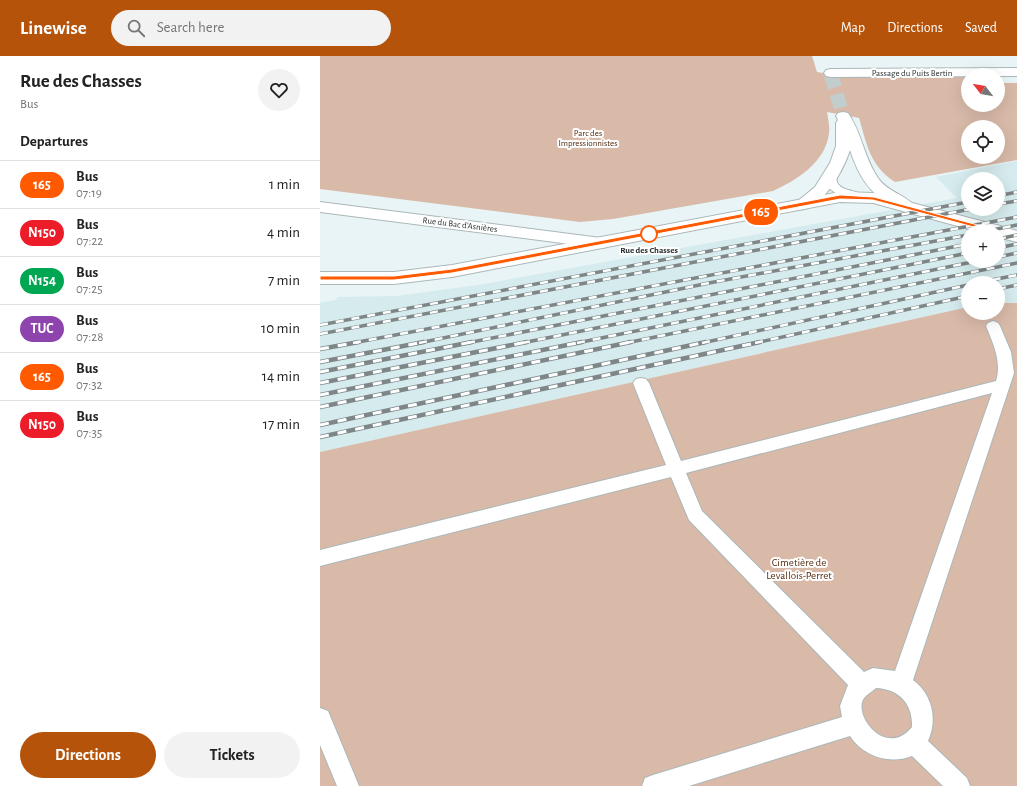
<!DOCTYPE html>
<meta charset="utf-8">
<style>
:root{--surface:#fff;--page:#f2f2f2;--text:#222;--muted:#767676;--line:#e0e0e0;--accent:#b45309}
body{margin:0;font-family:"Alegreya Sans",sans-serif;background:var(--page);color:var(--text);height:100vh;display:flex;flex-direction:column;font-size:15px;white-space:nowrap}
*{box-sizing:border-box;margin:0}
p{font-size:13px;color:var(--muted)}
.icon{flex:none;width:22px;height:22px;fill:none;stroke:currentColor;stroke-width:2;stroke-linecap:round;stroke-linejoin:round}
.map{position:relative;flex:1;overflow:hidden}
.drawer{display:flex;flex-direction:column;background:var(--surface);width:320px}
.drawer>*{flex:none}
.badge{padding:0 8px;border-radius:13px;font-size:14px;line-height:26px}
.needle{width:26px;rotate:301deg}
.buttons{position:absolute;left:641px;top:12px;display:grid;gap:8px}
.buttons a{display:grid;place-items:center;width:44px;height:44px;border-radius:50%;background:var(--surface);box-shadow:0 4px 16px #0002;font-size:20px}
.map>.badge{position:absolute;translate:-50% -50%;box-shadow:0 0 0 2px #fff}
h2{padding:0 20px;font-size:15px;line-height:36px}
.round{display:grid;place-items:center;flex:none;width:42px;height:42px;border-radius:21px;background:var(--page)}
.head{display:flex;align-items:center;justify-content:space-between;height:68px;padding:0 20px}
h1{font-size:19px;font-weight:700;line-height:30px}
.button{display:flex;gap:8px;margin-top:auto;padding:8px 20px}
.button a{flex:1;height:46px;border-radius:24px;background:var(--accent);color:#fff;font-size:16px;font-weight:700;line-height:46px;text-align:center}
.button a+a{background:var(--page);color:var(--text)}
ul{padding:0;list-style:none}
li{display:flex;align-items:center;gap:12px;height:48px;padding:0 20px;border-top:1px solid var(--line)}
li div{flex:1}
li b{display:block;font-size:15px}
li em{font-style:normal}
li .badge{min-width:44px;font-weight:700;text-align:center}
header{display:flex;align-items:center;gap:24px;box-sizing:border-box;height:56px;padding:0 20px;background:var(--accent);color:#fff}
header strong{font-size:19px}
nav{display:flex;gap:22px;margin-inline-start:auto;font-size:14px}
.search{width:280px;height:36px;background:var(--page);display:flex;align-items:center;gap:10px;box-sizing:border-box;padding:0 14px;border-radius:22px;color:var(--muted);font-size:15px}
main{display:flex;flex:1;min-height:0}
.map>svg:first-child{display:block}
.built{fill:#d5ebed;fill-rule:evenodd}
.green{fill:#d9baa9;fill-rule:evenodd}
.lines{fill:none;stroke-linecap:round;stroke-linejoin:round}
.street-tunnel{stroke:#c2cdce;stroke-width:14;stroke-dasharray:14 7;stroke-linecap:butt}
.lane-casing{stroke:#abb7b8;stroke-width:2}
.street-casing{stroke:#abb7b8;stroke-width:2}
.secondary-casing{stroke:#abb7b8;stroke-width:2}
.lane{fill:#fff;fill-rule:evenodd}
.street{fill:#fff;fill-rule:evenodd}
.secondary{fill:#fff;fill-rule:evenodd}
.rail-far1-casing{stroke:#7e8687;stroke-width:3.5}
.rail-casing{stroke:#7e8687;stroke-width:4.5}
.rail-far1{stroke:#fff;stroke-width:2.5;stroke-dasharray:8;stroke-linecap:butt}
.rail{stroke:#fff;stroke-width:3;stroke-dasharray:9;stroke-linecap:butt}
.line{fill:#ff5a00;stroke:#fff}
.stop-dot{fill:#fff;stroke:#ff5a00;stroke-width:2}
.labels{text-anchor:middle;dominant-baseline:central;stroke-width:4;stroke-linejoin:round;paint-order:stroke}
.far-street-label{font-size:9px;fill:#2b3030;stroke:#fff}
.far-park-label{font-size:9px;fill:#572b0f;stroke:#fff}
.far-stop-label{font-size:9px;font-weight:bold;fill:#2b3030;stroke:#fff}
.park-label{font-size:11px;fill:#572b0f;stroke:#fff}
</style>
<header>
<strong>Linewise</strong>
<div class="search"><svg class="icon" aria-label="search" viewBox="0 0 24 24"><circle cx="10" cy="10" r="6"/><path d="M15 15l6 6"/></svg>Search here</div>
<nav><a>Map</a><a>Directions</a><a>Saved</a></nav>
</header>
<main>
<section class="drawer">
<div class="head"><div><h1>Rue des Chasses</h1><p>Bus</p></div><a class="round"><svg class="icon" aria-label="heart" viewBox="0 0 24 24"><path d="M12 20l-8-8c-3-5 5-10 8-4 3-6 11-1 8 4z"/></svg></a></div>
<h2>Departures</h2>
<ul>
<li><span class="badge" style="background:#ff5a00;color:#fff">165</span><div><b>Bus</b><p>07:19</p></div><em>1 min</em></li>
<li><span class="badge" style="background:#ed1c29;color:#fff">N150</span><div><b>Bus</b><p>07:22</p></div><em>4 min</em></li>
<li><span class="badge" style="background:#00a651;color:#fff">N154</span><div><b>Bus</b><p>07:25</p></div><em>7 min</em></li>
<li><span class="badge" style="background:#8e44ad;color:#fff">TUC</span><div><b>Bus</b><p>07:28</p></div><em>10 min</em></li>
<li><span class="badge" style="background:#ff5a00;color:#fff">165</span><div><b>Bus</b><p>07:32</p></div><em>14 min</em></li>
<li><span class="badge" style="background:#ed1c29;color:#fff">N150</span><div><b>Bus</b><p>07:35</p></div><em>17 min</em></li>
</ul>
<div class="button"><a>Directions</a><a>Tickets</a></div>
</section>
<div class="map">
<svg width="697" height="730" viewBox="0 0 697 730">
<rect width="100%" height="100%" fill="#e8f4f6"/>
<!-- built -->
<path class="built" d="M 697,105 L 697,247 L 678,247 L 678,227 L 648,227 L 648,251 L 0,396 L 0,247 L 16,244 L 18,241 L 77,240 L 158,229 L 637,142 L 616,121 ZM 648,123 L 678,123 L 678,153 L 648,153 ZM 648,175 L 678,175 L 678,205 L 648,205 Z"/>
<!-- green -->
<path class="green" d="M 0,0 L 492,0 L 497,16 L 526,21 L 648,20 L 648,49 L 678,49 L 678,27 L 697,27 L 697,104 L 575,126 C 550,110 547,89 539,62 L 507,56 C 508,63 510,70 509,77 C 506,106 477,124 453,135 L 293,163 L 260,166 L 0,133 ZM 648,71 L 678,71 L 678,101 L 648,101 Z
M 678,247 L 697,247 L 697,730 L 0,730 L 0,396 L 648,251 L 648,257 L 678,257 Z"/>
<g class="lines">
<!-- street-tunnel -->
<path class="street-tunnel" d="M 511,18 L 523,60"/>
<!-- lane casing -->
<g class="lane-casing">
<path id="lane" d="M 511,118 L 515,119 C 517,122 516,125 518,128 C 524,136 536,133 542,140 L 540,143 C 529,145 512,137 505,128 L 505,121 Z
M 673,265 L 678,267 L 680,270 L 691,296 L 694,317 L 593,624 C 612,638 618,663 608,685 L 647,722 L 650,730 L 623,730 L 592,700 C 569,709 543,700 530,680 L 369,730 L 322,730 L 325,722 L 333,719 L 522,661 L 520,650 L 528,629 L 369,464 L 351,421 L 0,510 L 0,494 L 346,409 L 313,327 L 316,323 L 321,322 L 326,323 L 329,327 L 361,405 L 676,325 C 682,306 673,287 666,270 L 668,267 ZM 672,337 L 575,615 L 553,612 L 544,616 L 382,455 L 366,417 ZM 556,632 C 579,633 593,648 592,671 C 566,703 532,659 544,642 C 547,638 553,635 556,632 Z
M 0,652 L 8,655 L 39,730 L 17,730 L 0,689 Z"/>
</g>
<!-- street casing -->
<g class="street-casing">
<path id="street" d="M 697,12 L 697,20 L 511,21 L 506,20 L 504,17 L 506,14 L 511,13 Z
M 523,56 L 528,57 C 542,77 544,102 558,122 C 567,136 587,139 594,150 L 592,154 C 584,156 579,153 572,149 C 548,137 538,118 530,94 C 524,113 500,159 475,153 L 473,149 L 495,131 L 510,107 L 516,90 L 516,67 L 518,64 L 516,60 L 518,57 Z
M 0,146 L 281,182 L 287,183 L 290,187 L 287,191 L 281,192 L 0,156 Z"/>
</g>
<!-- secondary casing -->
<g class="secondary-casing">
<path id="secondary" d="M 520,136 L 554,137 L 684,171 L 697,175 L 697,186 L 678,181 L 678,175 L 656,175 L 553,147 L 520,146 L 132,221 L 74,228 L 0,228 L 0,216 L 74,216 L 132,209 Z"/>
</g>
<!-- lane -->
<use href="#lane" class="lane"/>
<!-- street -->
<use href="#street" class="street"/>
<!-- secondary -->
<use href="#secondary" class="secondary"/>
<!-- rail-far1 casing -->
<g class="rail-far1-casing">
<path id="rail-far1" d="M 678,140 L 697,136
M 678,148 L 697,145
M 667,175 L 697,169
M 678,183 L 697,179
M 678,192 L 697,188
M 678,201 L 697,197
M 657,227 L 697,219
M 678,233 L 697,229
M 0,269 L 648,146
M 0,278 L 651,153
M 33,287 L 697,161
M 99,287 L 389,227 L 648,179
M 147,287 L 648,188
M 202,287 L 648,197
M 257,287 L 657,205
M 306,287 L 697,207
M 382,287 L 648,229
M 435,287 L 648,240"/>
</g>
<!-- rail casing -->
<g class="rail-casing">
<path id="rail" d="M 0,293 L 39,286
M 0,306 L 104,286
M 0,316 L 152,286
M 0,327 L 207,286
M 0,339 L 262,286
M 0,351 L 311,286
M 0,369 L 386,286
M 0,381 L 440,286"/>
</g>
<!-- rail-far1 -->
<use href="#rail-far1" class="rail-far1"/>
<!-- rail -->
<use href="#rail" class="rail"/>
</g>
<!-- line -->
<path class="line" d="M 520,139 L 554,141 L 680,175 L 676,177 L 553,144 L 520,143 L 132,217 L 74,224 L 0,224 L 0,220 L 74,220 L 132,213 Z"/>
<!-- markers -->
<circle class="stop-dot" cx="329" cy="178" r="8"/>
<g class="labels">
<!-- far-street labels -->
<g class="far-street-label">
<text x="592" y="17">Passage du Puits Bertin</text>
<text transform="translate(140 169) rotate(7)">Rue du Bac d’Asnières</text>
</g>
<!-- far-park labels -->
<g class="far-park-label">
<text x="268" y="77">Parc des<tspan x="268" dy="10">Impressionnistes</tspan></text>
</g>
<!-- far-stop labels -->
<g class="far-stop-label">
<text x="329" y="194">Rue des Chasses</text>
</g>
<!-- park labels -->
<g class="park-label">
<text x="479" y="506">Cimetière de<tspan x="479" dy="13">Levallois-Perret</tspan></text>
</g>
</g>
</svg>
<div class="buttons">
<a><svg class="needle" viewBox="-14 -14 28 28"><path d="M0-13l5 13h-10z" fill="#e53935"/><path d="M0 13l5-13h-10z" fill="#767676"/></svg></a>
<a><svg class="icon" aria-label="locate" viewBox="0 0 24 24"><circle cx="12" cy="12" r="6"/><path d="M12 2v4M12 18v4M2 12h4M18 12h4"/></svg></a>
<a><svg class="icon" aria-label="layers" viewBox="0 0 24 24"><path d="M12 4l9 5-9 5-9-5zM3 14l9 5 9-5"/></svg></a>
<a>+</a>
<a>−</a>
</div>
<b class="badge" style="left:441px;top:156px;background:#ff5a00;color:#fff">165</b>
</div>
</main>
